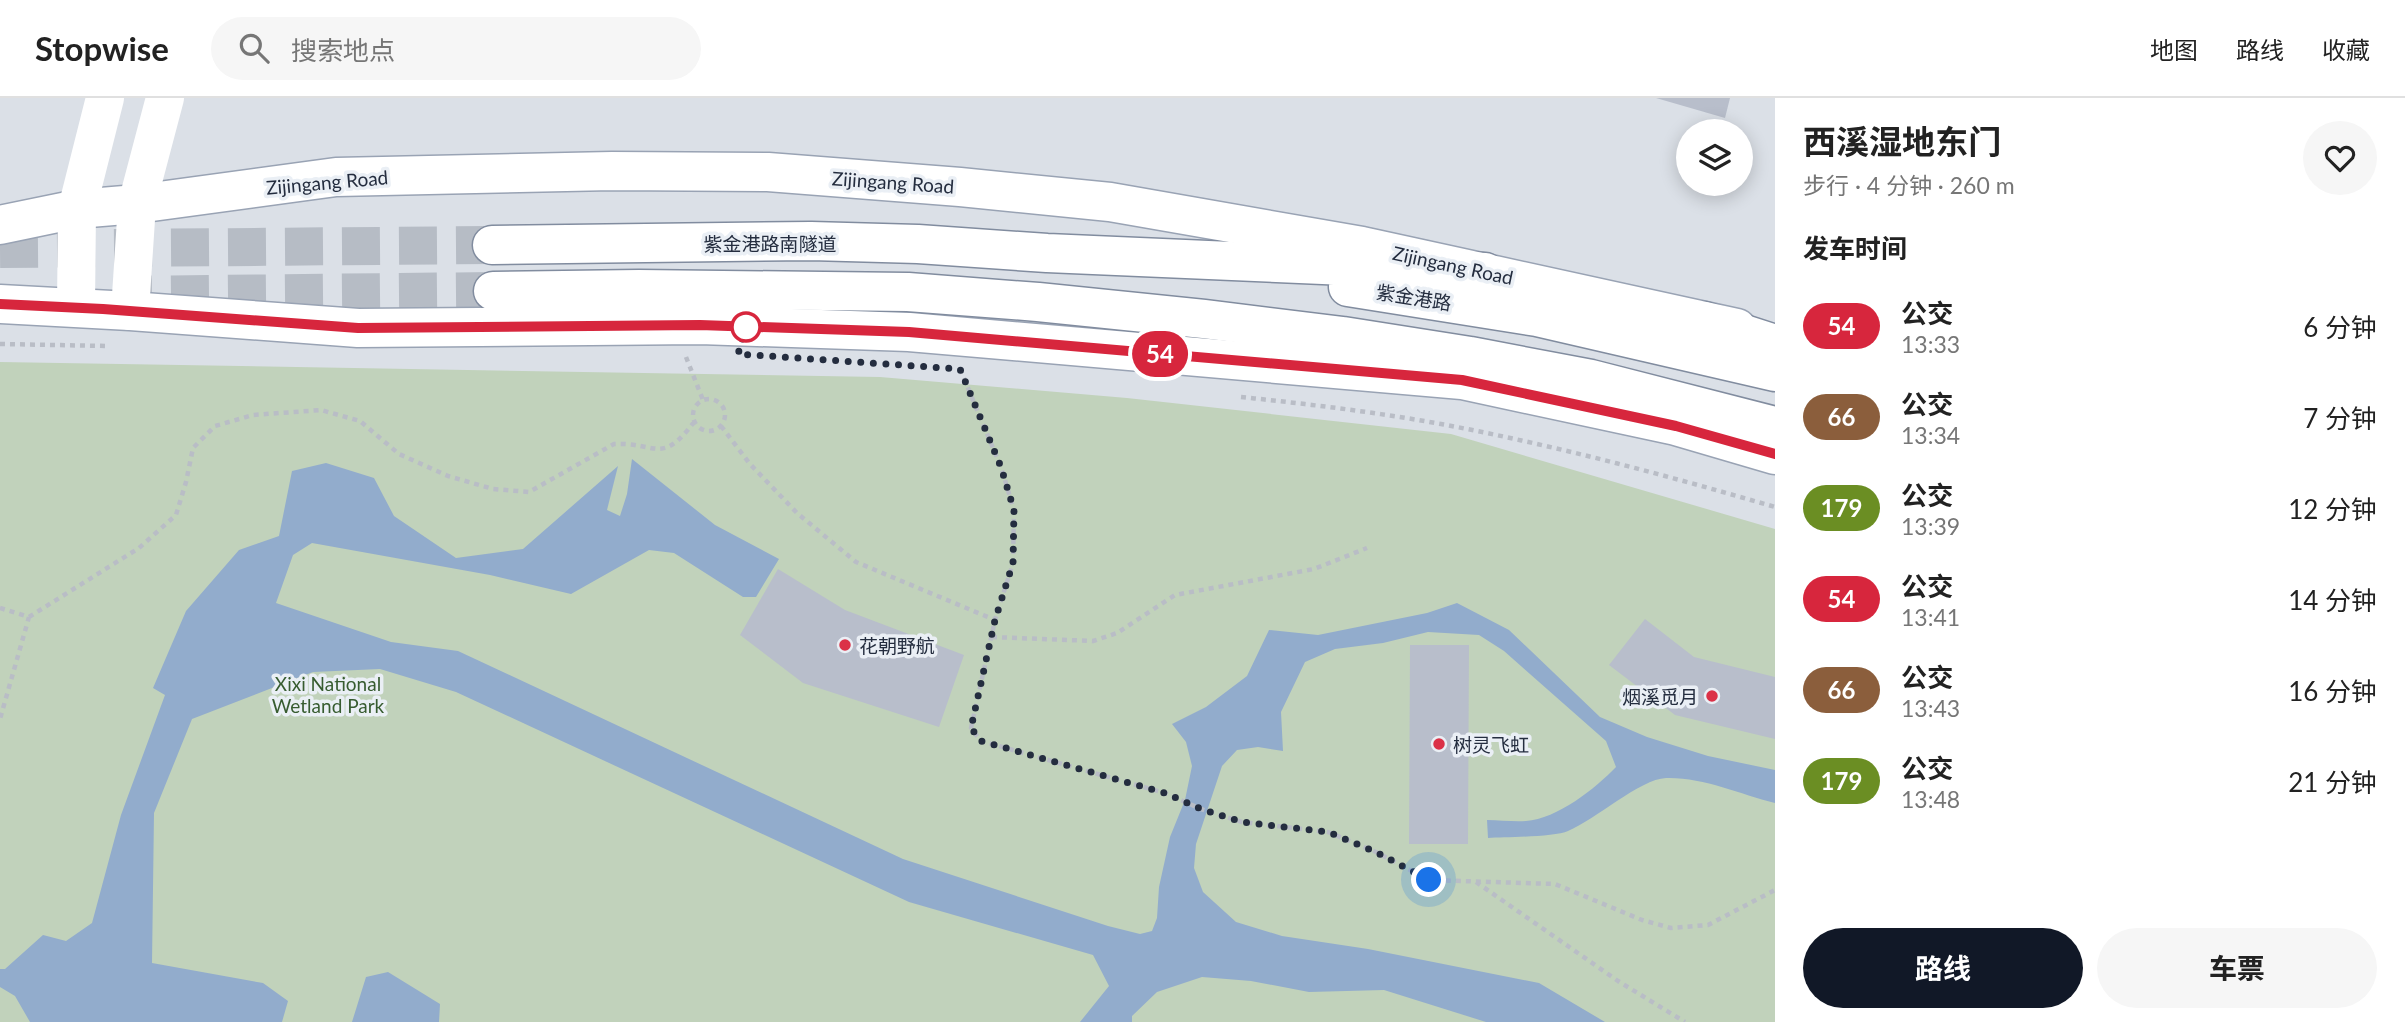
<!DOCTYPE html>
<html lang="zh">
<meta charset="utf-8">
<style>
:root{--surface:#fff;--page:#f6f6f6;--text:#222;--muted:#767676;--line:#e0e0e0;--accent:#111827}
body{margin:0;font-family:Lato,"Noto Sans SC",sans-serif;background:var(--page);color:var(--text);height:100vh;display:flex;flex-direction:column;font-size:26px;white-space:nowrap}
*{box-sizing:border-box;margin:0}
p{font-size:23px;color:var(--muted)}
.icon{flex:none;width:38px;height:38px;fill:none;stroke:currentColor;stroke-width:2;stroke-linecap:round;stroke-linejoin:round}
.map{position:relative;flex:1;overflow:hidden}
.drawer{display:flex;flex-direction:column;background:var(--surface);width:630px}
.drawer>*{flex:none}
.badge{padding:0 14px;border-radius:23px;font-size:24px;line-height:46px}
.buttons{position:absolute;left:1676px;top:21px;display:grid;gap:14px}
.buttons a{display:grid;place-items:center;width:77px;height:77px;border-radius:50%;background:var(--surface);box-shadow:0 4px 18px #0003;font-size:35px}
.you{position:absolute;width:35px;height:35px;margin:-18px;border:5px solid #fff;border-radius:50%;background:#1a73e8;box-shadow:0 0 0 10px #1a73e833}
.map>.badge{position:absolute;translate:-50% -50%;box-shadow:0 0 0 4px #fff}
h2{padding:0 28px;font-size:26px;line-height:63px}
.round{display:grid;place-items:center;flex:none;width:74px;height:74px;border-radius:37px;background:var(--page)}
.headline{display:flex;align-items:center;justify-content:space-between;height:119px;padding:0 28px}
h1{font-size:33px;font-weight:700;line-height:52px}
.button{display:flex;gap:14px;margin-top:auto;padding:14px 28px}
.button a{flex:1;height:80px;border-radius:42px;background:var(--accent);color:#fff;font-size:28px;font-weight:700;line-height:80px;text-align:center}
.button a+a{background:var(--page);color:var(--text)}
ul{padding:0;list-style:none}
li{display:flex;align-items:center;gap:21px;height:91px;padding:0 28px}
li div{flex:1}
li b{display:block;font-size:26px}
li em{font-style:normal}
li .badge{min-width:77px;font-weight:700;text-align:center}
header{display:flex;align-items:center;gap:42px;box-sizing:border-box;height:98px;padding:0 35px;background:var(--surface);border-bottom:2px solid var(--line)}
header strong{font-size:33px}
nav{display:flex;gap:38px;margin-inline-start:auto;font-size:24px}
.search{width:490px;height:63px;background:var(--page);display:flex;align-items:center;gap:18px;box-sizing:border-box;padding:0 24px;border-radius:38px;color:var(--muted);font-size:26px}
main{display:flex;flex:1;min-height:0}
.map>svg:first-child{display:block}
.green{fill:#c1d2bb}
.water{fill:#92accc}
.building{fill:#b8becb}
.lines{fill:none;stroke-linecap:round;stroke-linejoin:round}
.highway-tunnel{stroke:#b6bcc5;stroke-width:38;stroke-dasharray:38 19;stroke-linecap:butt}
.primary-casing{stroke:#99a3b4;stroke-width:41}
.highway-casing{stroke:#818c9f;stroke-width:41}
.path{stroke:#b9bdc6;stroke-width:4.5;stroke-dasharray:5 5;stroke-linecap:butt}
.secondary{stroke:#fff;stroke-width:38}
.primary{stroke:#fff;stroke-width:38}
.highway{stroke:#fff;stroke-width:38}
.line-casing{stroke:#fff;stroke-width:16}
.line{stroke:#d7263d;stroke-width:10}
.walk{stroke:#242d3f;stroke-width:7;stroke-dasharray:0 12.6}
.stop-dot{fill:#fff;stroke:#d7263d;stroke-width:3.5}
.poi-dot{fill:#db3147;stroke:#eaeff5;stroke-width:2.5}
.labels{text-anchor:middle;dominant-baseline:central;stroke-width:7;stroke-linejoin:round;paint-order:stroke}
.street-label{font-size:19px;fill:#242d3f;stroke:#eaeff5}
.poi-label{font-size:19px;fill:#242d3f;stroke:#eaeff5;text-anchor:start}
.park-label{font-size:19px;fill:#375c30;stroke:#eaeff5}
</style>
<header>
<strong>Stopwise</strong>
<div class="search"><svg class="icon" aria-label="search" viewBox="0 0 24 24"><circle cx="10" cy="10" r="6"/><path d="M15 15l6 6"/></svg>搜索地点</div>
<nav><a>地图</a><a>路线</a><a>收藏</a></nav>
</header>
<main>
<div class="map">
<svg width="1775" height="924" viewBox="0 0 1775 924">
<rect width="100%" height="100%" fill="#dbe0e7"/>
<!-- green -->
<path class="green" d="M 0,264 L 880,279 L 1127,300 L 1451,336 L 1775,431 L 1775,924 L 0,924 Z"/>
<!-- water -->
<path class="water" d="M 632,361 L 715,427 L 779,461 L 756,499 L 743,499 L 674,455 L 649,452 L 571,496 L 490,477 L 312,445 L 293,457 L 276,505 L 391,544 L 458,553 L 903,761 L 1108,828 L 1140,836 L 1152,833 L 1157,820 L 1159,789 L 1170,739 L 1185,702 L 1192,668 L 1186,644 L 1172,626 L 1206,609 L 1247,578 L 1269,532 L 1318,537 L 1427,515 L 1457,505 L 1509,532 L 1600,619 L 1647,639 L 1708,658 L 1775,672 L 1775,705 C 1739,696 1703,679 1666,680 C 1640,681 1595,722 1568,733 C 1555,739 1506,739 1488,740 L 1487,722 C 1500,722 1514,724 1526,723 C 1557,721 1596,690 1616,669 L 1606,643 L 1504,553 L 1479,537 L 1428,534 L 1383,545 L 1335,551 L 1305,564 L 1281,614 L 1283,653 L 1258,649 L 1237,652 L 1222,668 L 1196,746 L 1194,770 L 1203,794 L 1236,824 L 1282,838 L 1368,851 L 1539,885 L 1605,924 L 1486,924 L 1384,892 L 1309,894 L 1251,883 L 1202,879 L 1157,894 L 1132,918 L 1132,924 L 1080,924 L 1109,888 L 1093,857 L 909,804 L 456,594 L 380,571 L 313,574 L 192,621 L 154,715 L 152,865 L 263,885 L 288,903 L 282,924 L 30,924 L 15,898 L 0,889 L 0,871 L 5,871 L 43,837 L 66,843 L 92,825 L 121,717 L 165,597 L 153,590 L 186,513 L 239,452 L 279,438 L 292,373 L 326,365 L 374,380 L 394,418 L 456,460 L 523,451 L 618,368 L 607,412 L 620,418 L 627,396 Z
M 388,874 L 440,906 L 439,924 L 352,924 L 366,879 Z"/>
<!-- building -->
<path class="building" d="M 1656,0 L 1730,0 L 1725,20 Z
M 778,471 L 845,512 L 964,557 L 939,629 L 803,585 L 740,537 Z
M 1645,521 L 1694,559 L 1775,579 L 1775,641 L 1675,617 L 1609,567 Z
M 1410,547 L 1469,547 L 1468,746 L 1409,746 Z"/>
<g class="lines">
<!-- highway-tunnel -->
<path class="highway-tunnel" d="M 0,151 L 492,147
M 114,197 L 493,193"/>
<!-- primary casing -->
<g class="primary-casing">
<path id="primary" d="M 0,127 L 77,111 L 137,106 L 336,79 L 612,73 L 768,74 L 960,89 L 1110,104 L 1362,148 L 1737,230
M 0,206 L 130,213 L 358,230 L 700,227 L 909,234 L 1462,282 L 1676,328 L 1775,357"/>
</g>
<!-- highway casing -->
<g class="highway-casing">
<path id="highway" d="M 492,147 L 811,143 L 918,146 L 1047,155 L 1485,174
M 1348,189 L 1537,219 L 1775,274
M 493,193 L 639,191 L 908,194 L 1038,204 L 1204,221 L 1343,238 L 1470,258 L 1591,281 L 1775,328
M 1704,223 L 1775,246"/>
</g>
<!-- path -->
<path class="path" d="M 0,246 L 108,248
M 686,259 L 703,302
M 960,271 L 1001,369 L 1014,412 L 1013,465 L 995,522 L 971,630 L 981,643 L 1165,695 L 1201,711 L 1242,724 L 1328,734 L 1376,754 L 1429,782 L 1555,786 L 1642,822 L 1671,830 L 1708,827 L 1775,792
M 1241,299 C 1308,306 1375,314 1441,326 C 1554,347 1665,377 1775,409
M693 317a16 16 0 1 1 32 0a16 16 0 1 1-32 0Z
M 721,328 L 750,366 L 797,415 L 856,464 L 995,522
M 0,510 L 29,519 L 0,621
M 29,519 L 139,450 L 176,417 L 186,384 L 193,350 L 215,328 L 253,317 L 321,312 L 360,323 L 399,356 L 448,378 L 493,391 L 529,394 L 614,346 C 657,344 661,368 694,324
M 992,539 L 1093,543 L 1117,535 L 1175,497 L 1314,471 L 1367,450
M 1476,784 L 1618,883 L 1685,924"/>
<!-- secondary -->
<path class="secondary" d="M 76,209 L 77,111 L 105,0
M 130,213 L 137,106 L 165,0"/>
<!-- primary -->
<use href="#primary" class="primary"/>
<!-- highway -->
<use href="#highway" class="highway"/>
</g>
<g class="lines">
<!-- line casing -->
<g class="line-casing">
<path id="line" d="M 0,206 L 103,211 L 358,230 L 700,227 L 909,234 L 1462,282 L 1676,328 L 1775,356"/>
</g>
<!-- line -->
<use href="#line" class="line"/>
<!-- walk -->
<path class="walk" d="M 746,229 L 738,256 L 960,271 L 1001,369 L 1014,412 L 1013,465 L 995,522 L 971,630 L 981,643 L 1165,695 L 1201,711 L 1242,724 L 1328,734 L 1376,754 L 1429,782"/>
</g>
<!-- markers -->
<circle class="stop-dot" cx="746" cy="229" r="14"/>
<g class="poi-dot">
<circle cx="845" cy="547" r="7"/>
<circle cx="1712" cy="598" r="7"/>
<circle cx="1439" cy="646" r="7"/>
</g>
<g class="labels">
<!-- street labels -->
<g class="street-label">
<text transform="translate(327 84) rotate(-5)">Zijingang Road</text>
<text transform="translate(893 84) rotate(4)">Zijingang Road</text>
<text x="770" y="145">紫金港路南隧道</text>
<text transform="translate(1453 167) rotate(12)">Zijingang Road</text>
<text transform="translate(1414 199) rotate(9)">紫金港路</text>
</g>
<!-- poi labels -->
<g class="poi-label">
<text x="859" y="547">花朝野航</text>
<text x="1698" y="598" text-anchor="end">烟溪觅月</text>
<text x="1453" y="646">树灵飞虹</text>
</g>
<!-- park labels -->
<g class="park-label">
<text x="328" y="585">Xixi National<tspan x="328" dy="22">Wetland Park</tspan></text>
</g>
</g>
</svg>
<div class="buttons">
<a><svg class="icon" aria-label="layers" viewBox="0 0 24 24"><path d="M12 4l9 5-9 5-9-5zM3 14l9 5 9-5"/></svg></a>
</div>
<div class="you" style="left:1429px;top:782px"></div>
<b class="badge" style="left:1160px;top:256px;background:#d7263d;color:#fff">54</b>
</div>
<section class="drawer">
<div class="headline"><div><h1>西溪湿地东门</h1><p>步行 · 4 分钟 · 260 m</p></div><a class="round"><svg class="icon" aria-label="heart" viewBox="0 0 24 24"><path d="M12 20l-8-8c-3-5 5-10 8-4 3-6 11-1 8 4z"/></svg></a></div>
<h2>发车时间</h2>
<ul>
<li><span class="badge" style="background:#d7263d;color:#fff">54</span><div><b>公交</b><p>13:33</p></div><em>6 分钟</em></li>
<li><span class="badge" style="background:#8b5e3c;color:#fff">66</span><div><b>公交</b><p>13:34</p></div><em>7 分钟</em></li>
<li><span class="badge" style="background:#6b8e23;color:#fff">179</span><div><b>公交</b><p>13:39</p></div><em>12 分钟</em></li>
<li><span class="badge" style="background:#d7263d;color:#fff">54</span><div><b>公交</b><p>13:41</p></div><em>14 分钟</em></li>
<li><span class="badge" style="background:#8b5e3c;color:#fff">66</span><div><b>公交</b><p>13:43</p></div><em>16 分钟</em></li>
<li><span class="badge" style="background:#6b8e23;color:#fff">179</span><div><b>公交</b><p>13:48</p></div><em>21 分钟</em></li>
</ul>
<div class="button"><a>路线</a><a>车票</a></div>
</section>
</main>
